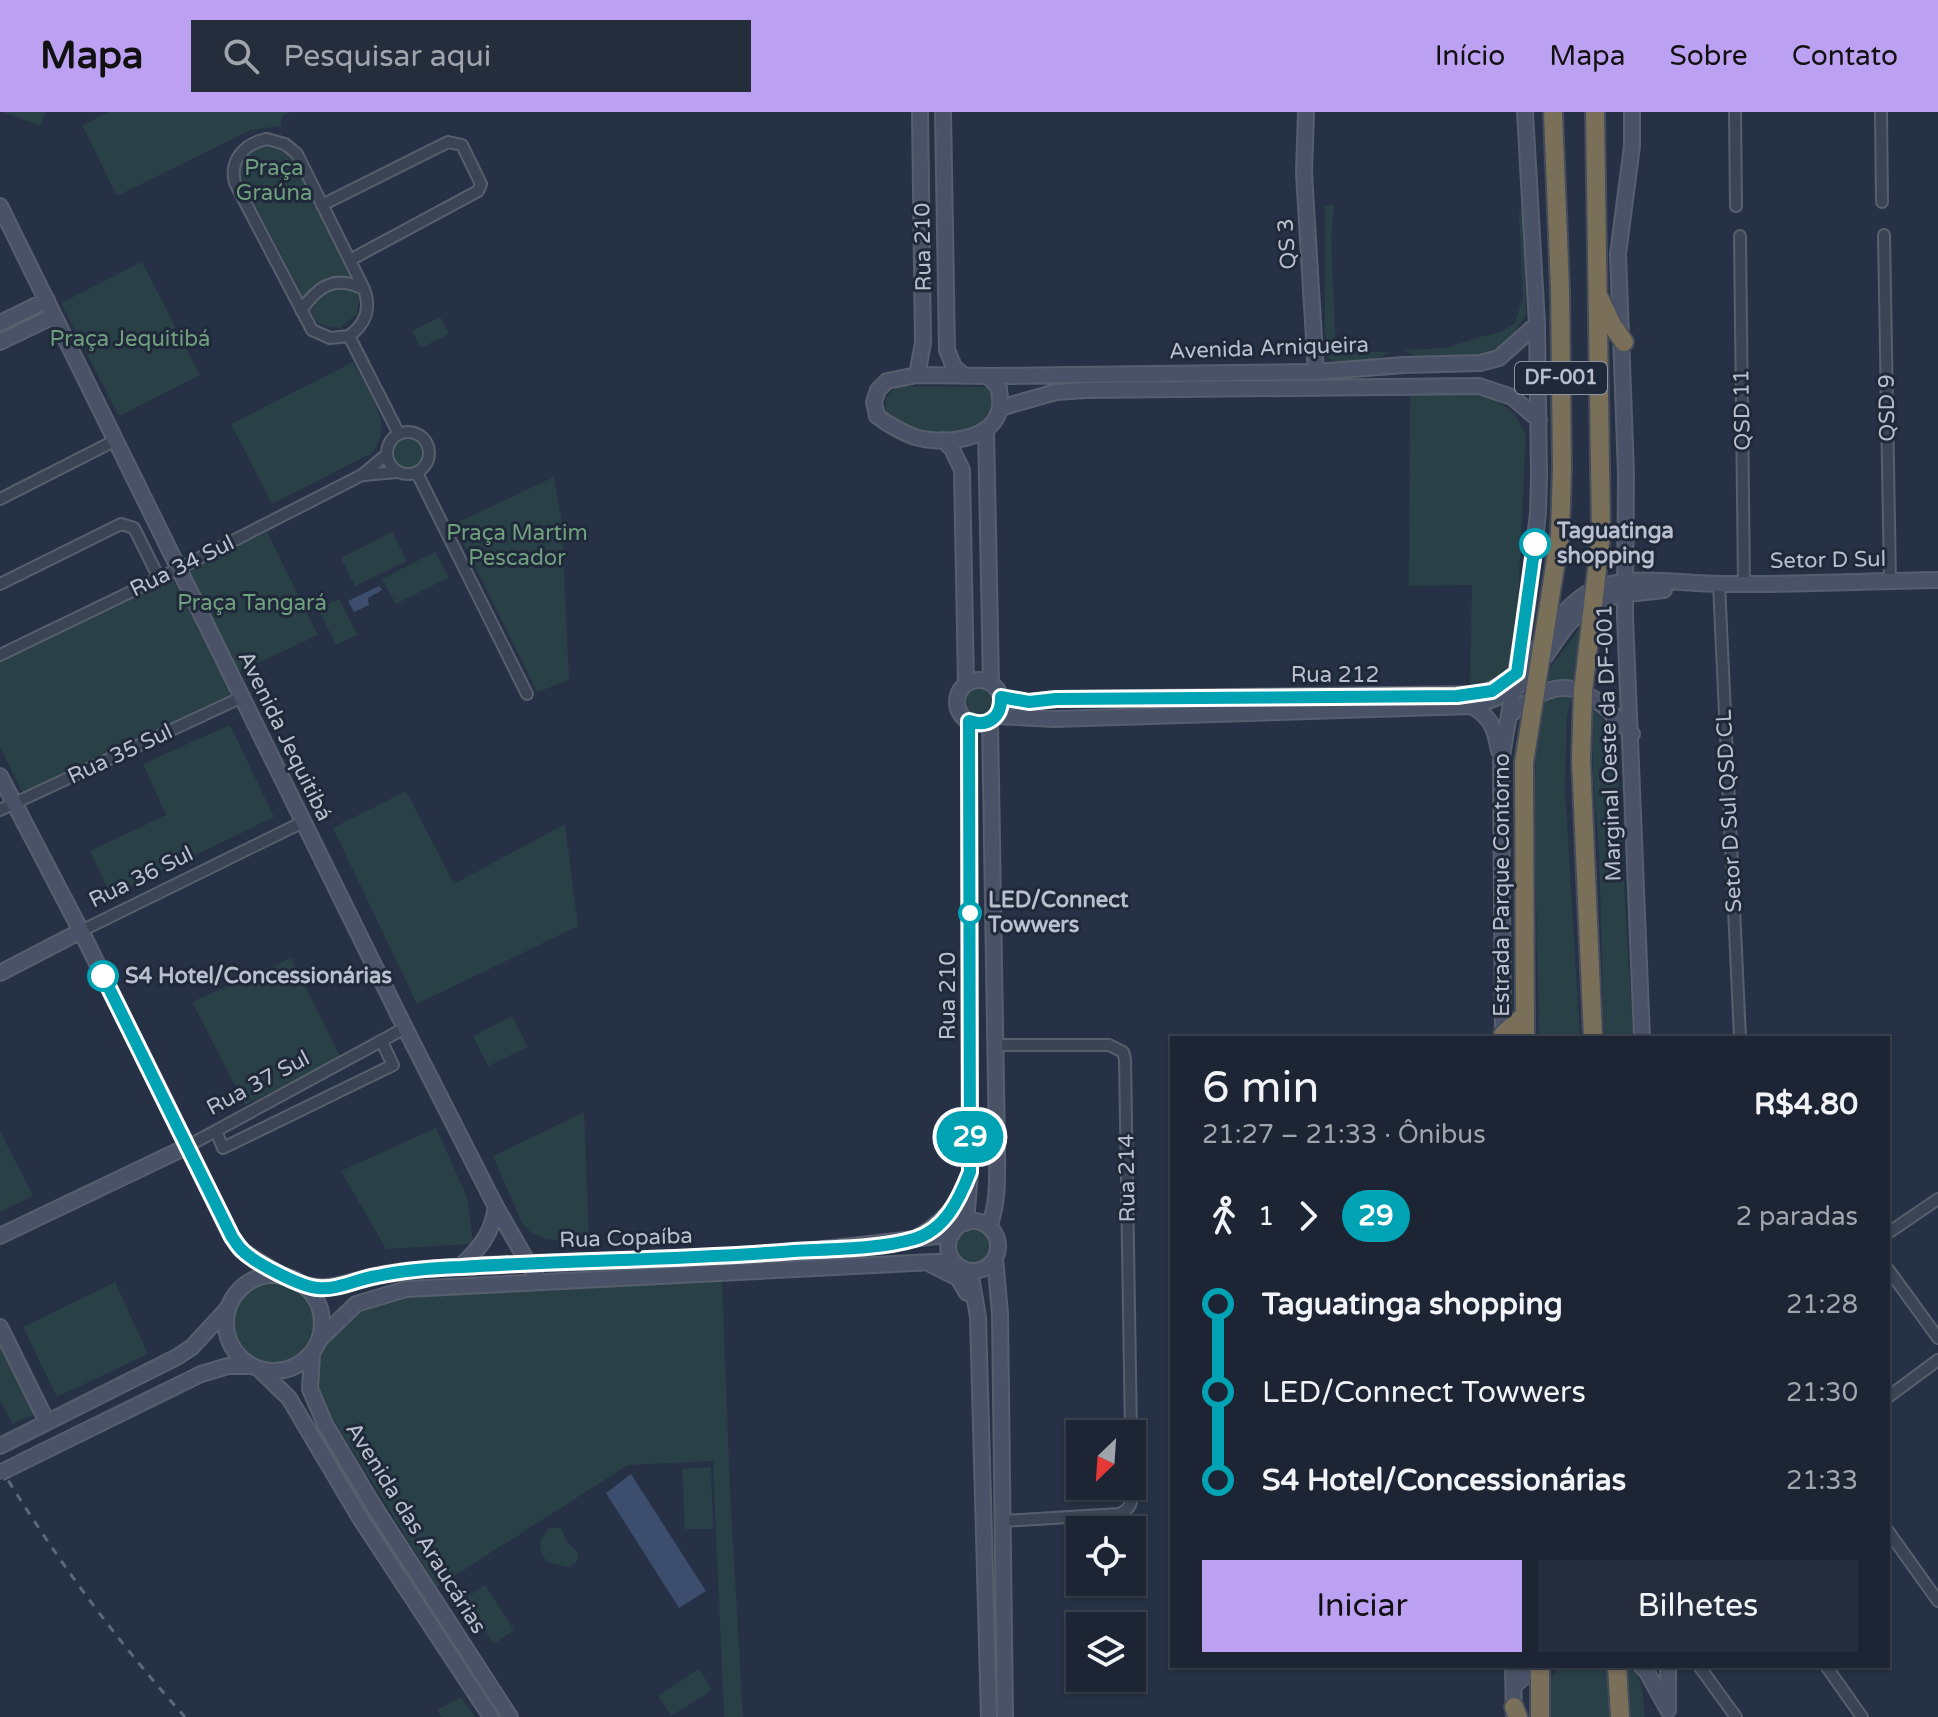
<!DOCTYPE html>
<html lang="pt">
<meta charset="utf-8">
<style>
:root{--surface:#1d2534;--page:#252d3c;--text:#f1f3f6;--muted:#a0a5ac;--line:#3b424f;--accent:#bca0f2}
body{margin:0;font-family:"Varela Round",sans-serif;background:var(--page);color:var(--text);height:100vh;display:flex;flex-direction:column;font-size:30px;white-space:nowrap}
*{box-sizing:border-box;margin:0}
p{font-size:26px;color:var(--muted)}
.icon{flex:none;width:44px;height:44px;fill:none;stroke:currentColor;stroke-width:2;stroke-linecap:round;stroke-linejoin:round}
.map{position:relative;flex:1;overflow:hidden}
.details{position:absolute;left:1170px;top:924px;width:720px;height:632px;display:flex;flex-direction:column;background:var(--surface);border-radius:0px;box-shadow:0 2px 6px #0004,0 0 0 2px var(--line)}
.details>*{flex:none}
.badge{padding:0 16px;border-radius:26px;font-size:28px;line-height:52px}
.needle{width:52px;rotate:205deg}
.controls{position:absolute;left:1066px;top:1308px;display:grid;gap:16px}
.controls a{display:grid;place-items:center;width:80px;height:80px;border-radius:0px;background:var(--surface);box-shadow:0 2px 6px #0004,0 0 0 2px var(--line);font-size:40px}
.map>.badge{position:absolute;translate:-50% -50%;box-shadow:0 0 0 4px #fff}
.legs{display:flex;align-items:center;gap:12px;height:88px;padding:0 32px;font-size:26px}
.legs p{margin-inline-start:auto}
.headline{display:flex;align-items:center;justify-content:space-between;height:136px;padding:0 32px}
h1{font-size:44px;font-weight:600;line-height:60px}
.action{display:flex;gap:16px;margin-top:auto;padding:16px 32px}
.action a{flex:1;height:92px;border-radius:0px;background:var(--accent);color:#111;font-size:32px;font-weight:600;line-height:92px;text-align:center}
.action a+a{background:var(--page);color:var(--text)}
ul{padding:0 32px;list-style:none}
li{display:flex;align-items:center;gap:28px;height:88px;font-size:30px}
li i{display:grid;place-items:center;width:12px;height:100%;margin:0 10px;background:currentColor}
li i::after{content:'';width:20px;height:20px;margin:-10px;border:6px solid;border-radius:50%;background:var(--surface)}
li p{margin-inline-start:auto}
li:first-child i{background:linear-gradient(#0000 50%,currentColor 0)}
li:last-child i{background:linear-gradient(currentColor 50%,#0000 0)}
header{display:flex;align-items:center;gap:48px;box-sizing:border-box;height:112px;padding:0 40px;background:var(--accent);color:#111}
header strong{font-size:38px}
nav{display:flex;gap:44px;margin-inline-start:auto;font-size:28px}
.search{width:560px;height:72px;background:var(--page);display:flex;align-items:center;gap:20px;box-sizing:border-box;padding:0 28px;border-radius:0px;color:var(--muted);font-size:30px}
.map>svg:first-child{display:block}
.green{fill:#294046}
.water{fill:#3c4d6e}
.lines{fill:none;stroke-linecap:round;stroke-linejoin:round}
.street-casing{stroke:#575f6e;stroke-width:14}
.secondary-casing{stroke:#575f6e;stroke-width:18}
.highway-casing{stroke:#434c5c;stroke-width:22}
.street{stroke:#3b4454;stroke-width:10}
.secondary{stroke:#495267;stroke-width:14}
.highway{stroke:#7a6f58;stroke-width:18}
.rail{stroke:#5d677b;stroke-width:3;stroke-dasharray:8 8;stroke-linecap:butt}
.secondary-bridge-casing{stroke:#575f6e;stroke-width:18;stroke-linecap:butt}
.secondary-bridge{stroke:#495267;stroke-width:14}
.line-1-casing{stroke:#fff;stroke-width:18}
.line-1{stroke:#00a3b4;stroke-width:12}
.stop-1-dot{fill:#fff;stroke:#00a3b4;stroke-width:4}
.labels{text-anchor:middle;dominant-baseline:central;stroke-width:6;stroke-linejoin:round;paint-order:stroke}
.shield{fill:#20293a;stroke:#8b92a1;stroke-width:2}
.shield-label{font-size:20px;font-weight:bold;fill:#b9bfcd}
.park-label{font-size:22px;fill:#6f9f7e;stroke:#20293a}
.street-label{font-size:22px;fill:#b9bfcd;stroke:#20293a}
.stop-label{font-size:22px;font-weight:bold;fill:#b9bfcd;stroke:#20293a;text-anchor:start}
</style>
<header>
<strong>Mapa</strong>
<div class="search"><svg class="icon" aria-label="search" viewBox="0 0 24 24"><circle cx="10" cy="10" r="6"/><path d="M15 15l6 6"/></svg>Pesquisar aqui</div>
<nav><a>Início</a><a>Mapa</a><a>Sobre</a><a>Contato</a></nav>
</header>
<div class="map">
<svg width="1938" height="1605" viewBox="0 0 1938 1605">
<rect width="100%" height="100%" fill="#273145"/>
<!-- green -->
<path class="green" d="M 3,0 L 46,0 L 40,14 Z
M 109,0 L 291,0 L 282,4 L 281,14 L 251,18 L 117,84 L 82,13 Z
M 274,31 L 290,39 L 360,181 L 357,202 L 340,216 L 322,213 L 316,209 L 239,63 C 239,41 256,34 274,31 Z
M 1334,92 L 1331,125 L 1336,240 L 1389,240 C 1374,251 1344,256 1328,246 L 1325,222 L 1325,94 Z
M 1519,100 L 1523,101 L 1526,203 L 1515,219 L 1511,229 C 1502,234 1492,240 1481,244 C 1466,249 1416,251 1405,238 L 1446,236 L 1480,225 L 1501,220 L 1515,211 L 1523,185 Z
M 142,150 L 200,263 L 119,304 L 61,191 Z
M 440,205 L 449,222 L 421,236 L 412,219 Z
M 353,250 C 367,279 398,314 370,342 L 272,392 L 231,312 Z
M 903,274 L 986,275 L 992,279 L 996,296 C 969,336 921,324 886,303 C 883,287 887,278 903,274 Z
M 1410,282 C 1441,282 1489,275 1513,301 C 1518,307 1522,316 1526,323 L 1515,549 L 1504,567 L 1470,575 L 1472,473 L 1409,474 Z
M391 339a16 16 0 1 1 32 0a16 16 0 1 1-32 0Z
M 554,365 L 562,412 L 569,568 L 537,580 L 454,412 Z
M 267,420 L 318,523 L 236,561 L 185,460 Z
M 392,420 L 407,449 L 355,474 L 341,446 Z
M 435,440 L 449,465 L 396,492 L 382,467 Z
M 172,465 L 231,584 L 25,685 L 0,635 L 0,549 Z
M 339,487 L 357,523 L 336,533 L 318,497 Z
M 1580,516 L 1572,574 L 1545,575 L 1552,553 Z
M966 590a13 13 0 1 1 26 0a13 13 0 1 1-26 0Z
M 1572,584 L 1567,604 L 1565,677 L 1580,926 L 1539,926 L 1534,690 L 1537,618 L 1546,588 Z
M 1593,598 L 1609,614 L 1617,648 L 1633,926 L 1604,926 L 1599,737 L 1593,666 Z
M 230,613 L 274,705 L 111,784 L 90,739 L 166,703 L 143,652 Z
M 406,679 L 454,772 L 565,712 L 578,814 L 417,892 L 333,716 Z
M 291,846 L 341,946 L 245,993 L 192,890 Z
M 512,904 L 528,935 L 488,954 L 473,924 Z
M 584,1000 L 589,1126 C 564,1128 539,1133 522,1111 L 493,1044 Z
M 436,1016 L 467,1085 L 473,1132 L 386,1137 L 341,1059 Z
M 0,1019 L 33,1084 L 0,1100 Z
M955 1134a18 18 0 1 1 36 0a18 18 0 1 1-36 0Z
M230 1210a44 44 0 1 1 88 0a44 44 0 1 1-88 0Z
M 722,1168 L 730,1379 L 743,1605 L 724,1605 L 713,1349 L 628,1353 L 437,1475 L 319,1284 C 311,1217 356,1196 412,1182 Z
M 115,1170 L 148,1242 L 57,1285 L 23,1215 Z
M 0,1235 L 34,1302 L 13,1312 L 0,1289 Z
M 711,1355 L 713,1417 L 685,1417 L 682,1357 Z
M 549,1416 L 561,1416 C 563,1420 564,1425 567,1429 C 574,1440 588,1443 569,1455 L 549,1451 C 537,1440 538,1427 549,1416 Z
M 485,1473 L 514,1518 L 494,1532 L 464,1487 Z
M 1561,1554 L 1607,1554 L 1610,1557 L 1613,1605 L 1550,1605 L 1550,1566 Z
M 1628,1554 C 1644,1566 1643,1586 1645,1605 L 1631,1605 Z
M 699,1557 L 712,1578 L 671,1604 L 658,1584 Z
M 461,1585 L 475,1605 L 442,1605 L 437,1598 Z"/>
<!-- water -->
<path class="water" d="M 379,474 L 382,478 L 368,486 L 369,493 L 354,500 L 348,489 Z
M 631,1362 L 706,1479 L 679,1496 L 606,1381 Z"/>
<g class="lines">
<!-- street casing -->
<g class="street-casing">
<path id="street" d="M 1735,0 L 1736,94
M 1881,0 L 1882,90
M 267,27 L 285,32 L 297,42 L 364,177 C 371,196 366,212 349,224 L 330,226 L 312,218 L 235,71 C 229,48 245,31 267,27 Z
M 322,93 L 448,30 L 462,33 L 481,72 L 478,79 L 350,148
M 1884,123 L 1890,469
M 1740,124 L 1744,472
M 301,198 C 318,175 334,162 364,177
M 349,224 L 399,322
M387 341a21 21 0 1 1 42 0a21 21 0 1 1-42 0Z
M 417,361 L 527,582
M 364,363 L 397,360
M 0,387 L 116,328
M 0,472 L 121,412 L 134,416 L 159,466
M 1719,472 L 1740,926
M 0,543 L 178,457 L 362,363 L 386,343
M 0,698 L 240,586
M 81,819 L 303,710
M 996,933 L 1109,933 L 1123,940 L 1125,947 L 1131,1322
M 216,1019 L 223,1036 L 393,953 L 382,930
M 186,1035 L 405,916
M 1888,1121 L 1938,1087
M 1888,1157 L 1938,1226
M 1888,1285 L 1938,1248
M 1002,1409 L 1119,1402 C 1133,1396 1132,1388 1132,1374
M 1888,1419 L 1938,1489
M 1699,1554 L 1736,1605
M 1826,1554 L 1862,1605"/>
</g>
<!-- secondary casing -->
<g class="secondary-casing">
<path id="secondary" d="M 943,0 L 947,238 L 954,255 L 964,264
M 1306,0 L 1304,61 L 1316,260
M 1632,0 L 1632,34 L 1618,142 L 1626,361 L 1625,504 L 1642,926
M 0,94 L 405,916 L 496,1095 L 539,1170
M 0,211 L 47,188
M 0,230 L 54,204
M 917,263 L 923,231 L 920,0
M 988,264 L 999,276 C 999,282 1001,288 1000,294 C 996,330 941,333 915,325 C 901,320 889,313 877,304 L 874,290 L 878,278 L 887,269 L 917,263 L 988,264 L 1316,260 L 1404,253 L 1480,251 L 1499,246 L 1537,212
M 1000,296 L 1056,280 L 1086,278 L 1479,274 L 1512,285 L 1539,308
M 986,318 L 991,571
M 943,328 L 952,337 L 962,358 L 966,572
M957 590a22 22 0 1 1 44 0a22 22 0 1 1-44 0Z
M 1001,585 L 1029,590 L 1056,587 L 1479,582 C 1535,567 1545,502 1593,478 C 1628,461 1681,472 1719,472 C 1792,473 1865,469 1938,468
M 1472,594 C 1492,606 1495,617 1499,639
M 997,604 L 1054,607 L 1472,594 C 1494,588 1516,579 1531,562 C 1552,540 1564,507 1592,492 C 1614,481 1640,481 1664,478
M 1509,604 C 1565,556 1587,575 1632,622
M 0,664 L 81,819 L 232,1125 L 242,1139 L 281,1163
M 0,861 L 81,819
M 1503,926 L 1501,650 L 1527,496 L 1538,401 L 1539,362 L 1537,212 L 1525,0
M948 1134a25 25 0 1 1 50 0a25 25 0 1 1-50 0Z
M 966,1111 L 970,1060 L 969,609
M 989,1115 C 999,1089 997,1062 997,1035 L 990,609
M 0,1124 L 186,1035
M 920,1124 C 943,1109 955,1097 965,1072
M 995,1146 L 1000,1202 L 1005,1605
M 932,1153 L 958,1166 L 967,1181
M 460,1155 C 479,1137 492,1122 496,1095
M 963,1157 L 972,1170 L 978,1205 L 989,1605
M226 1211a48 48 0 1 1 96 0a48 48 0 1 1-96 0Z
M 303,1172 C 329,1180 348,1170 374,1164 C 399,1158 427,1157 453,1155 C 536,1149 619,1149 703,1146 C 786,1142 869,1133 952,1122
M 0,1215 L 47,1310
M 320,1227 L 356,1192 L 406,1177 L 953,1149
M 312,1242 L 310,1277 L 325,1312 L 375,1396 L 510,1605
M 259,1257 L 289,1286 L 360,1406 L 491,1605
M 0,1334 L 177,1245 L 192,1235 L 227,1197
M 30,1346 L 201,1262 L 228,1254 L 251,1254
M 1513,1554 L 1514,1605
M 1641,1554 L 1647,1560 L 1668,1598
M 1514,1574 L 1535,1554
M 1668,1597 L 1668,1554"/>
</g>
<!-- highway casing -->
<g class="highway-casing">
<path id="highway" d="M 1600,187 L 1612,213 L 1624,230
M 1503,923 L 1525,903
M 1525,926 L 1524,651 L 1560,422 L 1562,357 L 1560,177 L 1553,0
M 1593,926 L 1581,648 L 1583,579 L 1601,423 L 1595,0
M 1540,1554 L 1540,1605
M 1617,1554 L 1620,1605
M 1514,1595 L 1518,1605"/>
</g>
<!-- street -->
<use href="#street" class="street"/>
<!-- secondary -->
<use href="#secondary" class="secondary"/>
<!-- highway -->
<use href="#highway" class="highway"/>
<!-- rail -->
<path class="rail" d="M 0,1355 C 54,1444 116,1528 185,1605"/>
<!-- secondary-bridge casing -->
<g class="secondary-bridge-casing">
<path id="secondary-bridge" d="M 0,1361 L 30,1346"/>
</g>
<!-- secondary-bridge -->
<use href="#secondary-bridge" class="secondary-bridge"/>
</g>
<g class="lines">
<!-- line-1 casing -->
<g class="line-1-casing">
<path id="line-1" d="M 103,864 L 232,1125 C 235,1129 238,1135 243,1139 C 255,1151 301,1175 318,1176 C 338,1178 357,1167 377,1164 C 404,1158 433,1156 461,1155 C 572,1148 683,1148 794,1139 C 830,1137 880,1137 914,1127 C 945,1118 959,1088 970,1060 L 969,609 C 988,616 1002,605 1001,585 L 1029,590 L 1056,587 L 1457,584 L 1492,579 L 1517,561 L 1535,432"/>
</g>
<!-- line-1 -->
<use href="#line-1" class="line-1"/>
</g>
<!-- markers -->
<g class="stop-1-dot">
<circle cx="1535" cy="432" r="14"/>
<circle cx="970" cy="801" r="10"/>
<circle cx="103" cy="864" r="14"/>
</g>
<g class="labels">
<!-- shield labels -->
<rect class="shield" x="1515" y="250" width="92" height="32" rx="6"/>
<g class="shield-label">
<text x="1561" y="266">DF-001</text>
</g>
<!-- park labels -->
<g class="park-label">
<text x="274" y="56">Praça<tspan x="274" dy="25">Graúna</tspan></text>
<text x="130" y="227">Praça Jequitibá</text>
<text x="517" y="421">Praça Martim<tspan x="517" dy="25">Pescador</tspan></text>
<text x="252" y="491">Praça Tangará</text>
</g>
<!-- street labels -->
<g class="street-label">
<text transform="translate(1287 132) rotate(-94)">QS 3</text>
<text transform="translate(923 135) rotate(-91)">Rua 210</text>
<text transform="translate(1269 236) rotate(-2)">Avenida Arniqueira</text>
<text transform="translate(1887 296) rotate(-91)">QSD 9</text>
<text transform="translate(1742 298) rotate(-91)">QSD 11</text>
<text transform="translate(1828 448) rotate(-1)">Setor D Sul</text>
<text transform="translate(182 454) rotate(-26)">Rua 34 Sul</text>
<text x="1335" y="563">Rua 212</text>
<text transform="translate(285 624) rotate(64)">Avenida Jequitibá</text>
<text transform="translate(1609 631) rotate(-92)">Marginal Oeste da DF-001</text>
<text transform="translate(120 642) rotate(-25)">Rua 35 Sul</text>
<text transform="translate(1729 699) rotate(-93)">Setor D Sul QSD CL</text>
<text transform="translate(141 765) rotate(-26)">Rua 36 Sul</text>
<text transform="translate(1502 773) rotate(-90)">Estrada Parque Contorno</text>
<text transform="translate(948 884) rotate(-90)">Rua 210</text>
<text transform="translate(258 971) rotate(-28)">Rua 37 Sul</text>
<text transform="translate(1127 1066) rotate(-91)">Rua 214</text>
<text transform="translate(626 1126) rotate(-2)">Rua Copaíba</text>
<text transform="translate(416 1416) rotate(58)">Avenida das Araucárias</text>
</g>
<!-- stop labels -->
<g class="stop-label">
<text x="1557" y="419">Taguatinga<tspan x="1557" dy="25">shopping</tspan></text>
<text x="988" y="788">LED/Connect<tspan x="988" dy="25">Towwers</tspan></text>
<text x="125" y="864">S4 Hotel/Concessionárias</text>
</g>
</g>
</svg>
<div class="controls">
<a><svg class="needle" viewBox="-14 -14 28 28"><path d="M0-13l5 13h-10z" fill="#e53935"/><path d="M0 13l5-13h-10z" fill="#a0a5ac"/></svg></a>
<a><svg class="icon" aria-label="locate" viewBox="0 0 24 24"><circle cx="12" cy="12" r="6"/><path d="M12 2v4M12 18v4M2 12h4M18 12h4"/></svg></a>
<a><svg class="icon" aria-label="layers" viewBox="0 0 24 24"><path d="M12 4l9 5-9 5-9-5zM3 14l9 5 9-5"/></svg></a>
</div>
<b class="badge" style="left:970px;top:1025px;background:#00a3b4;color:#fff">29</b>
<section class="details">
<div class="headline"><div><h1>6 min</h1><p>21:27 – 21:33 · Ônibus</p></div><b>R$4.80</b></div>
<div class="legs"><svg class="icon" aria-label="walk" viewBox="0 0 24 24"><circle cx="13" cy="4" r="2"/><path d="M13 8l-2 6 4 7M11 14l-3 7M7 12l3-4h3l4 4"/></svg>1<svg class="icon" aria-label="forward" viewBox="0 0 24 24"><path d="M9 5l7 7-7 7"/></svg><b class="badge" style="background:#00a3b4;color:#fff">29</b><p>2 paradas</p></div>
<ul>
<li><i style="color:#00a3b4"></i><b>Taguatinga shopping</b><p>21:28</p></li>
<li><i style="color:#00a3b4"></i><span>LED/Connect Towwers</span><p>21:30</p></li>
<li><i style="color:#00a3b4"></i><b>S4 Hotel/Concessionárias</b><p>21:33</p></li>
</ul>
<div class="action"><a>Iniciar</a><a>Bilhetes</a></div>
</section>
</div>
